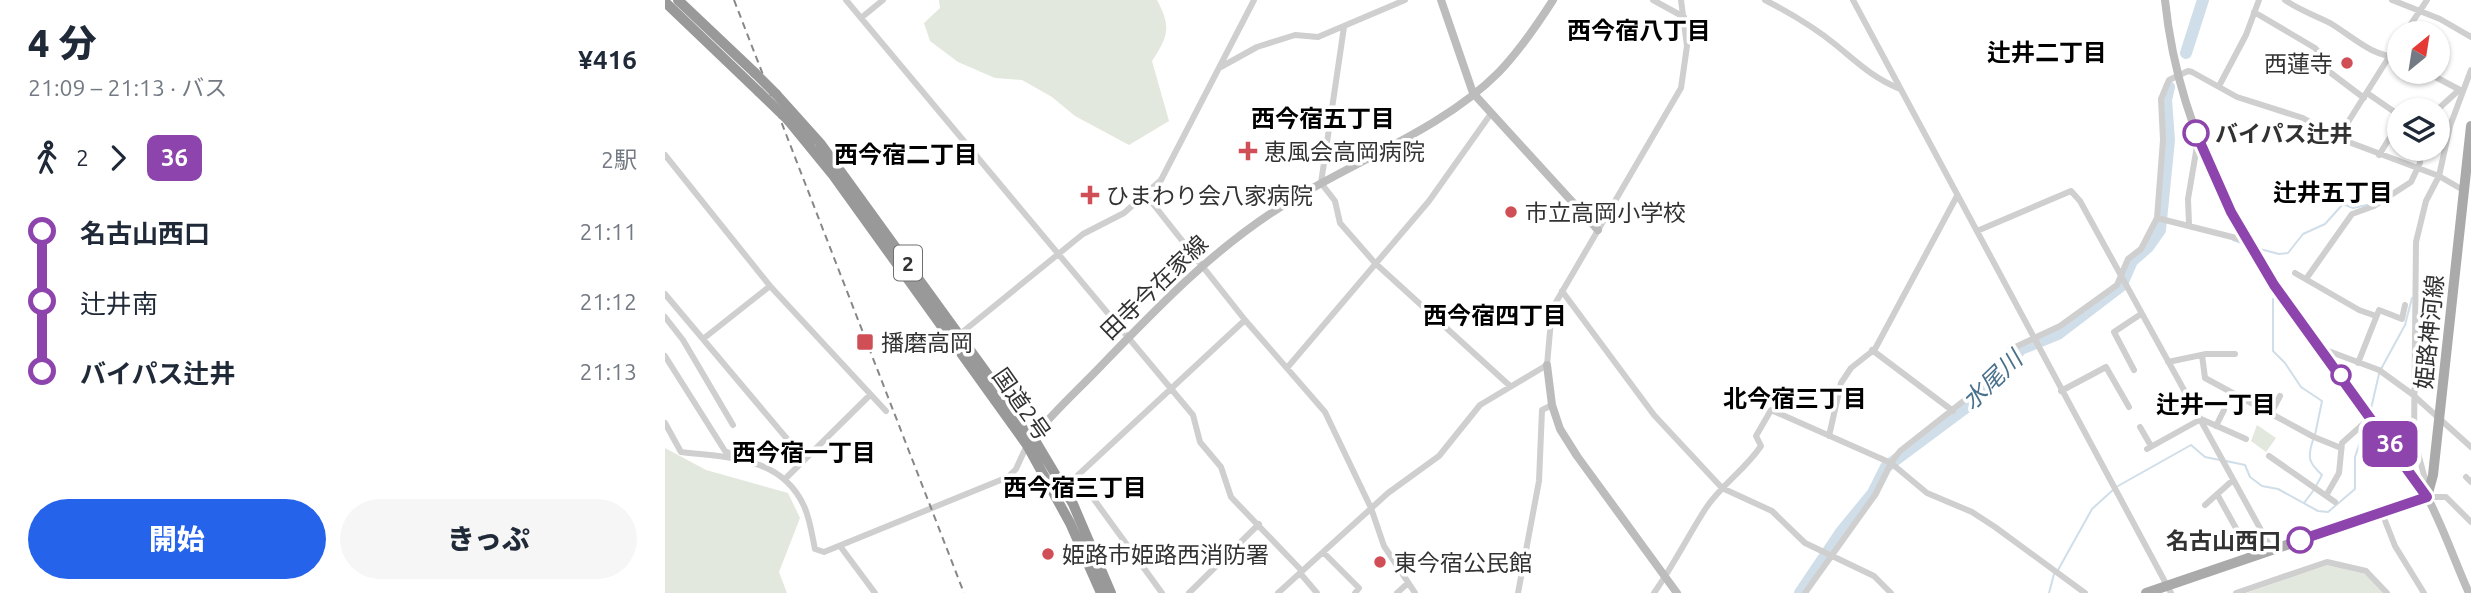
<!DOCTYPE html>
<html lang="ja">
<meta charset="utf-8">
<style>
:root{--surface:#fff;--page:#f6f6f7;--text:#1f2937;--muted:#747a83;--accent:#2563eb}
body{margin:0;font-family:Ubuntu,"Noto Sans JP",sans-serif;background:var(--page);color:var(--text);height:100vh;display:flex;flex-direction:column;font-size:26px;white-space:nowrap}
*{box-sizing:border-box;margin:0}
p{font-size:23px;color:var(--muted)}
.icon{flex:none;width:38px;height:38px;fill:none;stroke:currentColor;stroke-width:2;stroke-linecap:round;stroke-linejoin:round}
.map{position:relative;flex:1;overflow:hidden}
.drawer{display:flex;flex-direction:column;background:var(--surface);width:665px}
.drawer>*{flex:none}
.badge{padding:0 14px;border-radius:10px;font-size:24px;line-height:46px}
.needle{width:46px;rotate:30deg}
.buttons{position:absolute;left:1722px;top:21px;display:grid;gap:14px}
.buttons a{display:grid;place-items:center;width:63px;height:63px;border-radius:50%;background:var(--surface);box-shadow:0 2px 5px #0004;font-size:35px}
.map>.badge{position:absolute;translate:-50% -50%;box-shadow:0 0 0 4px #fff}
.legs{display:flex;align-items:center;gap:10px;height:77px;padding:0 28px;font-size:23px}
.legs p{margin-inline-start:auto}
.summary{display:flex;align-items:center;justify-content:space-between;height:119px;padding:0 28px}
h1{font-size:38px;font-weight:800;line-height:52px}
.button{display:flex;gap:14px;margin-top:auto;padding:14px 28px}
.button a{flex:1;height:80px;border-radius:42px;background:var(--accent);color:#fff;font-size:28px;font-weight:800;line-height:80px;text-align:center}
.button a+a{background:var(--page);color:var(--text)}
ul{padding:0 28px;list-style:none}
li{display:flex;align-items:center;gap:24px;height:70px;font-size:26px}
li i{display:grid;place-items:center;width:10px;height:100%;margin:0 9px;background:currentColor}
li i::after{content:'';width:18px;height:18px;margin:-9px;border:5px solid;border-radius:50%;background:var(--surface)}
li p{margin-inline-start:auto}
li:first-child i{background:linear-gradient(#0000 50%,currentColor 0)}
li:last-child i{background:linear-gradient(currentColor 50%,#0000 0)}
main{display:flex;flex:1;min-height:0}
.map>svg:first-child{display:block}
.green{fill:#e2e8dd}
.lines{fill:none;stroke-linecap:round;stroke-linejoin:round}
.stream{stroke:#cfdee8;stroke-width:2}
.river{stroke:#cfdee8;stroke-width:12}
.street{stroke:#cfcfcf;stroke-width:6}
.secondary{stroke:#bcbcbc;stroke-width:8}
.primary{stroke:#aaa;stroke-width:10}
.highway{stroke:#999;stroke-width:10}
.rail{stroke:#878787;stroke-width:2;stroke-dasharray:7 5;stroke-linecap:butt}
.highway-bridge{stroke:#999;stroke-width:10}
.line-1-casing{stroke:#fff;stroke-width:16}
.line-1{stroke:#8e44ad;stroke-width:10}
.poi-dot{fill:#d04e56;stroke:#fff;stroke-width:2.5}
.stop-1-dot{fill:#fff;stroke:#8e44ad;stroke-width:3.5}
.labels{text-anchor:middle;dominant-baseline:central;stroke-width:7;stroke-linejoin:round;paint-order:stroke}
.shield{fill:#fff;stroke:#707070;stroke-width:2}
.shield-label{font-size:21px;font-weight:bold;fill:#323232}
.poi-label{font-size:23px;fill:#323232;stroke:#fff;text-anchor:start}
.stop-label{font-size:23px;font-weight:bold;fill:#323232;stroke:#fff;text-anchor:start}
.street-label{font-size:23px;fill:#323232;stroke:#fff}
.neighbourhood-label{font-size:24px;font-weight:bold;fill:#000;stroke:#fff}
.water-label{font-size:24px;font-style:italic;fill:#4a718b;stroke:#fff}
</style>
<main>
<section class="drawer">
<div class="summary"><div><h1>4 分</h1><p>21:09 – 21:13 · バス</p></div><b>¥416</b></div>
<div class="legs"><svg class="icon" aria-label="walk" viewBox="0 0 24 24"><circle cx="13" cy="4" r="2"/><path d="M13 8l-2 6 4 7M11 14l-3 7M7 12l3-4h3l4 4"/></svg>2<svg class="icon" aria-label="forward" viewBox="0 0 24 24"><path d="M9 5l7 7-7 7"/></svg><b class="badge" style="background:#8e44ad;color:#fff">36</b><p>2駅</p></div>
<ul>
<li><i style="color:#8e44ad"></i><b>名古山西口</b><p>21:11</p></li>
<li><i style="color:#8e44ad"></i><span>辻井南</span><p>21:12</p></li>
<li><i style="color:#8e44ad"></i><b>バイパス辻井</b><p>21:13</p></li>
</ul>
<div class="button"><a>開始</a><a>きっぷ</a></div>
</section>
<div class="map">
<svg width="1806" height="593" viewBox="0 0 1806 593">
<rect width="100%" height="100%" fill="#fff"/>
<!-- green -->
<path class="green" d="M 274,0 L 492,0 C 506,27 504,35 487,61 L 504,121 L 464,145 L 410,116 L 387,97 L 357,80 L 330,78 L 293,62 L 265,41 L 259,23 L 275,8 Z
M 1592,425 L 1611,438 L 1601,452 L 1586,441 Z
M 0,448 L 41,470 L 123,493 L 135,518 L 114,572 L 122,593 L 0,593 Z
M 1662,565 L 1700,574 L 1718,593 L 1581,593 Z"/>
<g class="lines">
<!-- stream -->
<path class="stream" d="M 1568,240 L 1582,245
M 1595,249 L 1614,254 L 1623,253 L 1638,234 L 1660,224 L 1678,204 L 1688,208 L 1702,205
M 1608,299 L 1608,351 L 1620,363 L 1636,387 L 1657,401 L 1650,435
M 1716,369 L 1740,325 L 1747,298
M 1705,413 L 1714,374
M 1648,440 C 1642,458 1644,463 1657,475 L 1651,486
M 1561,461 L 1580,465 L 1585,477 L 1597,486 L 1613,489 L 1653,511 L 1663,512 L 1690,489 L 1690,457 L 1701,425
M 1453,486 L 1526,445 L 1540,457 L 1555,460
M 1639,503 L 1648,491
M 1393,570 L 1427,509 L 1449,489
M 1384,593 L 1389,574"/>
<!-- river -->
<path class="river" d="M 1521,53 L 1538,0
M 1135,593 L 1176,532 L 1208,493 L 1221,467 L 1307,403 L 1356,349 L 1393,334 L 1456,286 L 1467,261 L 1483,247 L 1495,230 L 1504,140 L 1501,100 L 1504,87"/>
<!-- street -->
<path class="street" d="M 181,0 L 528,415 L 535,442 L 556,467 L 566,497 L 637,571
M 988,0 L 1019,17
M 1100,0 C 1125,13 1149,27 1171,45 C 1193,63 1208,78 1235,89
M 1188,0 L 1506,593
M 1620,0 C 1634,10 1649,15 1665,23 C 1687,36 1707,57 1734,57
M 1727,0 L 1775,19 L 1806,37
M 1589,12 L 1650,48 L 1663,63 L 1662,70 L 1699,98
M 196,18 L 218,0
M 679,27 L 656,183 L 670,201 L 675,223 L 710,263 L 845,386
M 1740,33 L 1762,0
M 554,68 L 592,47 L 630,35 L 653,37 L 740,0
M 1761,72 L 1797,91
M 1554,86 L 1581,35 L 1594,0
M 1702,93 L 1734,115
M 1772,110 L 1794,90
M 1673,138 L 1734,41
M 0,155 L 105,286 L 221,411
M 1714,155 L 1734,123
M 481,195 L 580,320 L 660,412 L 706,508 L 719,546 L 750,593
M 1492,218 L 1583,241
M 1524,224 L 1523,199 L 1533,140
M 1312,231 L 1406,191 L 1415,201 L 1607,550
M 1630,273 L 1694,310 L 1711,316
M 1641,279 L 1687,214 L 1709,206 L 1746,182 L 1755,163 L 1756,149
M 897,291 L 989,415 L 1057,488 L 1107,511 L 1140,543 L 1209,576 L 1226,593
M 0,294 L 139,459
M 0,317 L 18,340 L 68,425
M 295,334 L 418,234 L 459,213 L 496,180 L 589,0
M 38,339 L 105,286
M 1658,349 L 1714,370 L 1747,394 L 1806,447
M 1207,350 L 1288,411
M 1537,355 L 1540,378 L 1649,437 L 1676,448
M 0,356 L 60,451 L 74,458
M 1503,362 L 1541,354 L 1570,354
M 1693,363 L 1714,310 L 1737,319 L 1740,305
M 622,368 L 764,201 L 825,115
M 1469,370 L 1449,332 L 1476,314
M 1396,391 L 1441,367 L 1464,407
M 1500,409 L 1523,396
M 1606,413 L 1615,396
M 0,423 L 16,452 C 64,458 116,456 139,506 C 145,519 147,535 150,549 L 159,552 L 343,477 L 351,469 L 362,445
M 1551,426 L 1559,410
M 1475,427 L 1486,446
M 1164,436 L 1176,383 L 1186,368 L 1210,349 L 1292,196
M 1482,449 L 1536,419 L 1581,439
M 1604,456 L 1670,502
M 412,476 L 497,593
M 1801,477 L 1806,482
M 121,478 L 205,395
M 397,485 L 412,476 L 580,320
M 1759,492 L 1760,479 L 1749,438 L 1751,242 L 1761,201 L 1774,176 L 1785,126 L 1806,70
M 1552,494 L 1587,557
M 1662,494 L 1674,473 L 1677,443 L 1706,417
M 1762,497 L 1781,497 L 1806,522
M 1540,505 L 1568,480
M 1717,513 L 1730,546 L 1759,593
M 175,546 L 210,593
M 658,552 L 694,588 L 690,593
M 635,573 L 652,593
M 524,593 L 594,524
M 613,593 L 723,493 L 774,456 L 815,405 L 882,365 L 887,309 L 1016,88 L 1022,46 L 1016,0
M 732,593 L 743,583
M 853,593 L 874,481 L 877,410 L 887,405
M 989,593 C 1008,566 1023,536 1041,508 C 1057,484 1079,471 1096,446 L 1091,436 L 1106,410 L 1226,463 L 1210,495 L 1140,593
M 1420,593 L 1330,527 L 1307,512 L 1262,493 L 1226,463 L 1235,451 L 1306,395 L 1346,349 L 1395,326 L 1452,285 L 1463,259 L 1476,249 L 1492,218 L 1498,140 L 1496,99 L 1504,80 L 1523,71 L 1527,72 L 1572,97 L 1638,118 L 1673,138 L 1774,176 L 1798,190
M 1571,593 L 1662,562 L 1701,571 L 1722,593"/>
<!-- secondary -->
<path class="secondary" d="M 776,0 L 808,93 L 933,230
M 1500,0 C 1517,168 1606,278 1700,409 C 1719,436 1742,462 1759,491 C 1777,523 1789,560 1804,593
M 882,365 L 887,405 L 895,429 L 912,456 L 1012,593
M 366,440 C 386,414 412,391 435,367 C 492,308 547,250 617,206 C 686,162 777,130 834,72 C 855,50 872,25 888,0"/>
<!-- primary -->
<path class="primary" d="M 1481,593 L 1762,497 L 1768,475 L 1806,126"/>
<!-- highway -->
<path class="highway" d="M 13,0 L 90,73
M 0,2 L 94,92
M 111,94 L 155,143 L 368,437 L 408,504 L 446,593
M 123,120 L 168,175 L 362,445 L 405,523 L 436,593"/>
<!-- rail -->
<path class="rail" d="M 69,0 L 299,593"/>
<!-- highway-bridge -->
<path class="highway-bridge" d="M 90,73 L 111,94
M 94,92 L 123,120"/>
</g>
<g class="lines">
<!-- line-1 casing -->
<g class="line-1-casing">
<path id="line-1" d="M 1531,133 L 1566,212 L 1609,285 L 1762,497 L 1635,540"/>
</g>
<!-- line-1 -->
<use href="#line-1" class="line-1"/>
</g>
<!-- markers -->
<g class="poi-dot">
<circle cx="1682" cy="63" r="7"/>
<path d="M579.5 140.5h7v7h7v7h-7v7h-7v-7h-7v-7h7z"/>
<path d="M421.5 184.5h7v7h7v7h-7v7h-7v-7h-7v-7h7z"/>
<circle cx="846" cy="212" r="7"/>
<rect x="191" y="333" width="18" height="18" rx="3.5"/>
<circle cx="383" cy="554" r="7"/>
<circle cx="715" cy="562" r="7"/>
</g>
<g class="stop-1-dot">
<circle cx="1531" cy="133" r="12"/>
<circle cx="1676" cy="375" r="9"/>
<circle cx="1635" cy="540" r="12"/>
</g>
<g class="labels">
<!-- shield labels -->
<rect class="shield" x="229" y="245.5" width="28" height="35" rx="5"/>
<g class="shield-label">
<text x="243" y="263">2</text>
</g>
<!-- poi labels -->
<g class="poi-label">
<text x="1668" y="63" text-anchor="end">西蓮寺</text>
<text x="599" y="151">恵風会高岡病院</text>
<text x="441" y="195">ひまわり会八家病院</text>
<text x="860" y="212">市立高岡小学校</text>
<text x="216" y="342">播磨高岡</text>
<text x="397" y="554">姫路市姫路西消防署</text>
<text x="729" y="562">東今宿公民館</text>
</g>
<!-- stop labels -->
<g class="stop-label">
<text x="1550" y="133">バイパス辻井</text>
<text x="1616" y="540" text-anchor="end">名古山西口</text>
</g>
<!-- street labels -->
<g class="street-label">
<text transform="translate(489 287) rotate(-44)">田寺今在家線</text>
<text transform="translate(1764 332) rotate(-84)">姫路神河線</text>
<text transform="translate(357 404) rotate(55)">国道2号</text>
</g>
<!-- neighbourhood labels -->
<g class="neighbourhood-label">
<text x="974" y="30">西今宿八丁目</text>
<text x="1382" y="52">辻井二丁目</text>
<text x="658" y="118">西今宿五丁目</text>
<text x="241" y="154">西今宿二丁目</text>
<text x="1668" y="192">辻井五丁目</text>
<text x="830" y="315">西今宿四丁目</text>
<text x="1130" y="398">北今宿三丁目</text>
<text x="1551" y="404">辻井一丁目</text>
<text x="139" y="452">西今宿一丁目</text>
<text x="410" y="487">西今宿三丁目</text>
</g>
<!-- water labels -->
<g class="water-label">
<text transform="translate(1327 380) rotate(-44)">水尾川</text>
</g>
</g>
</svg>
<div class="buttons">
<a><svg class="needle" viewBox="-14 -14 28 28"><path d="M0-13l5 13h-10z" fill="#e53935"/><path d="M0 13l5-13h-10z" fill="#747a83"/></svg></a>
<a><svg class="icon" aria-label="layers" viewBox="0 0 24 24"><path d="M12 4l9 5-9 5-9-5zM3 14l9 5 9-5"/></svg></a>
</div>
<b class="badge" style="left:1725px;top:444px;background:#8e44ad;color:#fff">36</b>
</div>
</main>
